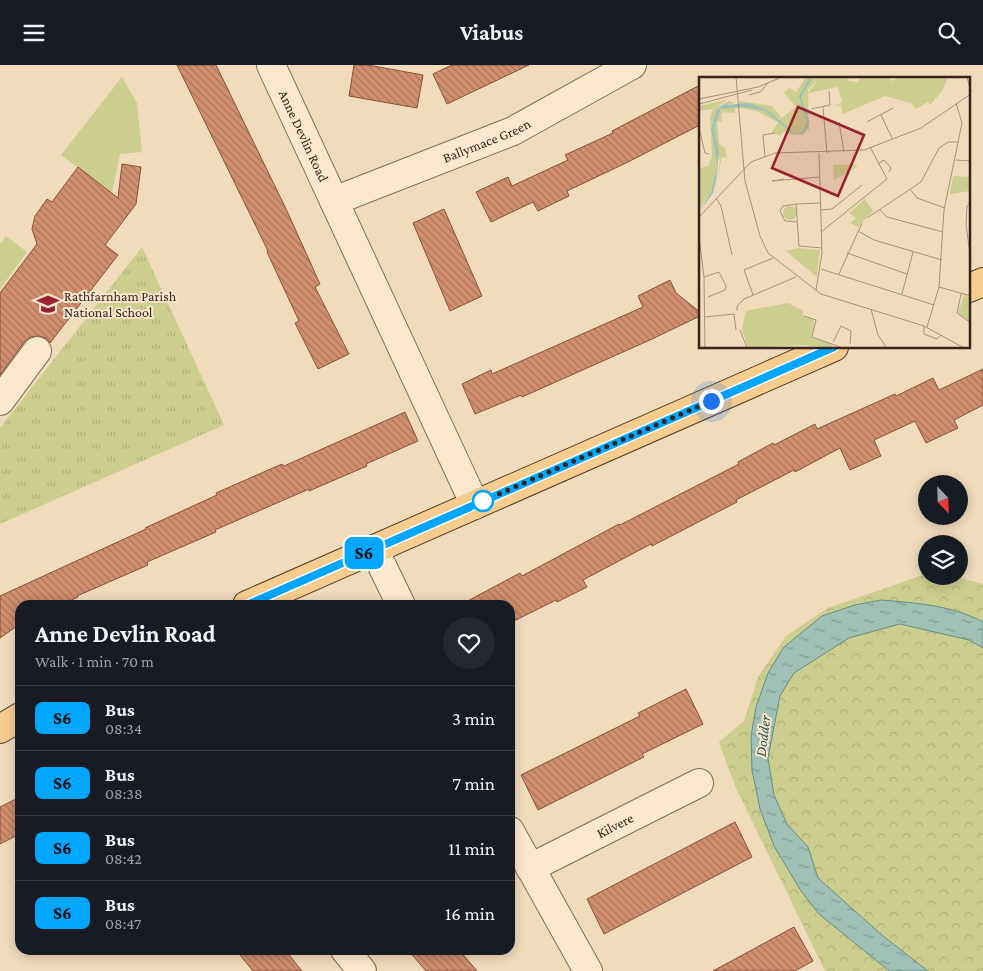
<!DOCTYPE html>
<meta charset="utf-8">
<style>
:root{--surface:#171b24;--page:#242831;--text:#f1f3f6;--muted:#9ea1a6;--line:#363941}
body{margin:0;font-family:"Crimson Pro",serif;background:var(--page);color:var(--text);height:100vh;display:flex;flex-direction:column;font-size:19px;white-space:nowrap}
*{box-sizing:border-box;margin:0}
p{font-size:16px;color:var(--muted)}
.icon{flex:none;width:28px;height:28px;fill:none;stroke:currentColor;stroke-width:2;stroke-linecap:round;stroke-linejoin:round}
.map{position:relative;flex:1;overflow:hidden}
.panel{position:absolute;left:15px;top:535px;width:500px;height:355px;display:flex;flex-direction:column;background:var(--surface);border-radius:15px;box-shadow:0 2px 12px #0003}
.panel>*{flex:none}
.badge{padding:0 10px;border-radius:8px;font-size:18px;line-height:32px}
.needle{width:32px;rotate:157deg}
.tools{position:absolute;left:918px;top:410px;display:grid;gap:10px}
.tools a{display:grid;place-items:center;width:50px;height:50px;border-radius:50%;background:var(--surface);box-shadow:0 2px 12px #0003;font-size:25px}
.you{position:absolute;width:25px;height:25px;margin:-12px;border:4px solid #fff;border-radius:50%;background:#1a73e8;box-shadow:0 0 0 8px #1a73e833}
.map>.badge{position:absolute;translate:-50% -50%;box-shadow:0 0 0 2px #fff}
.round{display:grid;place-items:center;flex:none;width:52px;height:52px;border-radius:26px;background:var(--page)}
.overview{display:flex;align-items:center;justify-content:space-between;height:85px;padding:0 20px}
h1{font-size:24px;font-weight:700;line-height:38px}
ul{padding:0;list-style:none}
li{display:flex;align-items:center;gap:15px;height:65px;padding:0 20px;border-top:1px solid var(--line)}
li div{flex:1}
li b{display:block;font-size:19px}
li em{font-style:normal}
li .badge{min-width:55px;font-weight:700;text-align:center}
header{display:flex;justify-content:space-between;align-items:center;height:65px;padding:0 20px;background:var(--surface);font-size:22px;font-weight:700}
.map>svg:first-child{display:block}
.grass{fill:url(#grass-tufts)}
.forest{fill:url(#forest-crowns)}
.park{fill:#ccce8f}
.water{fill:url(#water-ripples);stroke:#678e81}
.building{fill:url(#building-back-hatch);stroke:#885139}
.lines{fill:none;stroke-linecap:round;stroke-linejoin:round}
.minor-casing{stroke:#876b54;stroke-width:30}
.major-casing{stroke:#543a29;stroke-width:30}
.minor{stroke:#fbe9ce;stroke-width:28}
.major{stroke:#f7cd8f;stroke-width:28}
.line-casing{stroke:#fff;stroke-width:11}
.line{stroke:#00a6ff;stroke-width:8}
.walk{stroke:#36251a;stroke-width:5;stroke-dasharray:0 9}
.stop-dot{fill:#fff;stroke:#00a6ff;stroke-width:2.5}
.labels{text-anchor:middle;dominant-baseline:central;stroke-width:4;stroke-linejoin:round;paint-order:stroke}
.street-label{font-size:14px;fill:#36251a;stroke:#f7e6cb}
.poi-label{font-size:14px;fill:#36251a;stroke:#f7e6cb;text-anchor:start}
.water-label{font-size:15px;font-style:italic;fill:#28564f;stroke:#f7e6cb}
.inset-road{fill:none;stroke:#a6927b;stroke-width:1}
.view{fill:#99212d;fill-opacity:0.15;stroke:#99212d;stroke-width:2.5}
.inset-edge{fill:none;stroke:#36251a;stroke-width:2.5}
</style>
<header><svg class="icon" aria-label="menu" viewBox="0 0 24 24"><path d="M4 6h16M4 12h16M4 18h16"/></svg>Viabus<svg class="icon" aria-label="search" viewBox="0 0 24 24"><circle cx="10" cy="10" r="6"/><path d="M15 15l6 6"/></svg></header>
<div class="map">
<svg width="983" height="906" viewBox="0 0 983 906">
<defs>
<pattern id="grass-tufts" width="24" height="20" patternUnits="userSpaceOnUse" patternTransform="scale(1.25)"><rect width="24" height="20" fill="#ccce8f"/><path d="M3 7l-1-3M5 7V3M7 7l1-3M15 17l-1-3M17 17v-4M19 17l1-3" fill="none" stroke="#b0b17b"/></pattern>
<pattern id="forest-crowns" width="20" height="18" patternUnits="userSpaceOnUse" patternTransform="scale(1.25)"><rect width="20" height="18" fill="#ccce8f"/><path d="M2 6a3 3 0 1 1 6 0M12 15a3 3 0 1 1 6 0" fill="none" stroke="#b0b17b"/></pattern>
<pattern id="water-ripples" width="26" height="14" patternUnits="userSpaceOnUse" patternTransform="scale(1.25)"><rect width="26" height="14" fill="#9fc0b4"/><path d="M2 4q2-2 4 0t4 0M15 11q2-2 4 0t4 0" fill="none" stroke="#829c92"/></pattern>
<pattern id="building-back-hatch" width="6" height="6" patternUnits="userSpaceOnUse" patternTransform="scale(1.25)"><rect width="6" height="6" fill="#d08f6e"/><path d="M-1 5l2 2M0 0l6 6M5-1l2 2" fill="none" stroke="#aa755a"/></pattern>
</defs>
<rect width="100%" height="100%" fill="#f0dbbb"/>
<!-- grass -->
<path class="grass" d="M 142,182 L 224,360 L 0,459 L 0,363 Z"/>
<!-- forest -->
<path class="forest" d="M 926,509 L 926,511 L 954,511 L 983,519 L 983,906 L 825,906 L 735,721 L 719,677 L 744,656 L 758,612 L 786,571 L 828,543 Z"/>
<!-- park -->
<path class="park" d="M 122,12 L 137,38 L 142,87 L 120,89 L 112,128 L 61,90 Z
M 6,171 L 27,187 L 0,224 L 0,179 Z"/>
<!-- water -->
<path class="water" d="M 881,535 C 916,538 951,540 983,557 L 983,583 L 969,575 L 900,559 L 849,573 L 794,608 L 780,631 L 768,693 L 774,730 L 787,759 L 808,782 L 818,813 L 883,871 L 928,906 L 889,906 L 819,849 L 801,826 L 774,781 L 760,744 L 752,705 L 751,671 L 756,642 L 768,608 L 784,582 L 822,551 L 855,540 Z"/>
<!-- building -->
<path class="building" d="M 177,0 L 216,0 L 287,146 L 320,219 L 315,222 L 349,289 L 318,304 L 295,258 L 299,256 L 267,187 L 268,186 Z
M 354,0 L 368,0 L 423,10 L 417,43 L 349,31 Z
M 452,0 L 529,0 L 447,39 L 433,9 Z
M 700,20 L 700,60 L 628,97 L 567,126 L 569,131 L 538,146 L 533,137 L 491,157 L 476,127 L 508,112 L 512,121 L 568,95 L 565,90 L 613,68 L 612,66 Z
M 122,99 L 141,102 L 136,139 L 105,180 L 118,190 L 50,278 L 46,273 L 39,271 L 30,272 L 24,277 L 0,310 L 0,228 L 37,179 L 32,164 L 35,151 L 47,134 L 52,137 L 78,102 L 118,133 Z
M 444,144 L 482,231 L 450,246 L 413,158 Z
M 670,215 L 676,228 L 700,247 L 700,251 L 650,275 L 522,332 L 521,330 L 475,349 L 462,319 L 491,305 L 492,309 L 643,242 L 638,231 Z
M 983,304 L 983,340 L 954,355 L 958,363 L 926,378 L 915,356 L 874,375 L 881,391 L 850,405 L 840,383 L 795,407 L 794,405 L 736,435 L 737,437 L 652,481 L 651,479 L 583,515 L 587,522 L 557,537 L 556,535 L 510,558 L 510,540 L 460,540 L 520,508 L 522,511 L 619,459 L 620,460 L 739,399 L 738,397 L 773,378 L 774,380 L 815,359 L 817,364 L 895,329 L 896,331 L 933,313 L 939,325 Z
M 405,347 L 418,376 L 366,399 L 367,401 L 309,426 L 309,424 L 215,465 L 216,467 L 147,497 L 148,500 L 77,531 L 78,532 L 61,540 L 20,540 L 20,559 L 0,573 L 0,531 L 146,464 L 145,463 L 217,430 L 216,428 L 282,399 L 284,401 Z
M 686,624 L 703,659 L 642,689 L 644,692 L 538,745 L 521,710 L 640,651 L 638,648 Z
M 20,732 L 20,769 L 0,779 L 0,742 Z
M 735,757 L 752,792 L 604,869 L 587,834 Z
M 794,862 L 813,896 L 795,906 L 713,906 Z
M 236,885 L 285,885 L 302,906 L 253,906 Z
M 408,885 L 459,885 L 477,906 L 426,906 Z"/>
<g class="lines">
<!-- minor casing -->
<g class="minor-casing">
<g id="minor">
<path id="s1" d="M 271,0 L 475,440"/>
<path id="s2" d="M 334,136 L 513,66 L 632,0"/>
<path d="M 0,336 L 37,286"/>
<path d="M 374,484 L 401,540"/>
<path d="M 510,766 L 588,906"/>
<path id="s3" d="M 530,803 L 699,718"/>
<path d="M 345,885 L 362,906"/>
</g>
</g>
<!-- major casing -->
<g class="major-casing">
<path id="major" d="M 969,223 L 983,217
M 247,540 L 834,282
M 0,664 L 20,652"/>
</g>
<!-- minor -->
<use href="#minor" class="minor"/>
<!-- major -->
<use href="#major" class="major"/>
</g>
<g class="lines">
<!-- line casing -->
<g class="line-casing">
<path id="line" d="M 247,540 L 834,282"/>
</g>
<!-- line -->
<use href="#line" class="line"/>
<!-- walk -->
<path class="walk" d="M 483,436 L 711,336"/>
</g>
<!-- icons -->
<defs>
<g id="school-bare" transform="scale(1.725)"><path d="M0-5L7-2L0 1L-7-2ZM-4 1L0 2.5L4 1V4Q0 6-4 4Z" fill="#99212d" stroke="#f7e6cb" stroke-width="2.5" paint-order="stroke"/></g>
</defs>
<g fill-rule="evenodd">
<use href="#school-bare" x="48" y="239"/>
</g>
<!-- markers -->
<circle class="stop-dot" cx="483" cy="436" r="10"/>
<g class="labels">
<!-- street labels -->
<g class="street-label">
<text stroke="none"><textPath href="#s1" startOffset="78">Anne Devlin Road</textPath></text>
<text stroke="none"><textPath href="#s2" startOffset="164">Ballymace Green</textPath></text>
<text stroke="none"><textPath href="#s3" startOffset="95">Kilvere</textPath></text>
</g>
<!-- poi labels -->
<g class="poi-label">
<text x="64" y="231">Rathfarnham Parish<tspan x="64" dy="16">National School</tspan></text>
</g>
<!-- water labels -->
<g class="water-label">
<text transform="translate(763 671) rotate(-83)">Dodder</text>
</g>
</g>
<!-- overview -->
<g transform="translate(699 12)">
<rect width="271" height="271" fill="#f0dbbb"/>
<path d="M 30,22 L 14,32 L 0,34 L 0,29 ZM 157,87 L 158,90 L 135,103 L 134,88 ZM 254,99 L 271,100 L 271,114 L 251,117 ZM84 136a7 7 0 1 1 14 0a7 7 0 1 1-14 0ZM 99,171 L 121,173 L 118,200 L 87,174 ZM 265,218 L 271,220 L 271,245 L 259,236 Z" fill="#ccce8f"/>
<path d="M 107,0 L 120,0 L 109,13 L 110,53 L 103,58 L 91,58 L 86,54 L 81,59 L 73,55 L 79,45 L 57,34 L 41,31 L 40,24 L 73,29 L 83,41 L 97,30 L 84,15 L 91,11 L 97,15 ZM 30,24 L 35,26 L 22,30 L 14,44 L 12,54 L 18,86 L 12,115 L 0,132 L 0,92 L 10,88 L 13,79 L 11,40 L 14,32 ZM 23,31 L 36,31 L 36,36 L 25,35 L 22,37 L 23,44 L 18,45 L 20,67 L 26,71 L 28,81 L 23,80 L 15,116 L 21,85 L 15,51 Z" fill="#ccce8f"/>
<path d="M 120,0 L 147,0 L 150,4 L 159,5 L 161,0 L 189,0 L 192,4 L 203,0 L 249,0 L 243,14 L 231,28 L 229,25 L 217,32 L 212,26 L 186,19 L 144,37 L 142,28 L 135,30 L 143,25 L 139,10 L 109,16 ZM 166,122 L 174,134 L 159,150 L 151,146 L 157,141 L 150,136 ZM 89,226 L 104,234 L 104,239 L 115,243 L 113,261 L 134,267 L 131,271 L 104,268 L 49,271 L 43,252 L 47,234 Z" fill="#ccce8f"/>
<path d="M 111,0 L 114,0 L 102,20 L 110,44 L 108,52 L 103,57 L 93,56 L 66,34 L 45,30 L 22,32 L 15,51 L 20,75 L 17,103 L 14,116 L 0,135 L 12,115 L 18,87 L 12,52 L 17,35 L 24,28 L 50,26 L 70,34 L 95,56 L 103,55 L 108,45 L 100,19 Z" fill="#9fc0b4"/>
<path class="inset-road" d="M 37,0 L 46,104 L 61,159 L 69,176 L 122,217 L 225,249 L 265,271M 268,0 L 272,15M 50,18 L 61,15 L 70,5M 0,22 L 59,10 L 83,0M 0,27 L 53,13M 124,30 L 128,76M 112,32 L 131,28 L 130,14M 182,38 L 193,61M 140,45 L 145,75M 168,45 L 194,31M 0,51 L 6,76 L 10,77M 66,80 L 64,58 L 76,56M 257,83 L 272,84M 179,87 L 185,83 L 192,91 L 190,95M 85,102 L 73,104 L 121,100M 211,112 L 218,121 L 246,131M 17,121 L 22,129 L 33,178M 272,125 L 268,129 L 267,147 L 272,185M 122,126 L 97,127 L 100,169 L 123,171M 97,127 L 84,129 L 81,134 L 86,144 L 98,145M 180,132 L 188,140 L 244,155M 122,133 L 133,132 L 163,108M 0,140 L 52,85 L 76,76 L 165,73 L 222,51 L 272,17M 168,141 L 222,105 L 240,71 L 249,65 L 260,65M 159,154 L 175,163 L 243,183M 122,155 L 188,102 L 171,70M 0,159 L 5,200 L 6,271M 148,176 L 208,197M 122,192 L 235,228M 140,197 L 163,146M 5,200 L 20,195 L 27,209 L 26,213 L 9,220M 240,210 L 272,219M 117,213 L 123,176 L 120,76M 203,217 L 214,175M 262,217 L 258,236 L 272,246M 54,218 L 45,193 L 74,181M 172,232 L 179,258 L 188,271M 38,234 L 38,229 L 45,222 L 97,200M 105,239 L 117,243 L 113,260 L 144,271M 6,240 L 35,237 L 37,253M 225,249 L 225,257 L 238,262 L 242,258M 228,250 L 240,210 L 245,133 L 263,46 L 257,26M 41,253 L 48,271M 134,265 L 142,249 L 152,254 L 151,267M 84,271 L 103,271"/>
<path class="view" d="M 99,30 L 165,58 L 139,119 L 73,91 Z"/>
<rect width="271" height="271" class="inset-edge"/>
</g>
</svg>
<div class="tools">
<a><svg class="needle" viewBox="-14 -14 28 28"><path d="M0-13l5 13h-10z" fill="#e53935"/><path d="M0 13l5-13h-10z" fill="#9ea1a6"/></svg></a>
<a><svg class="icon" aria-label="layers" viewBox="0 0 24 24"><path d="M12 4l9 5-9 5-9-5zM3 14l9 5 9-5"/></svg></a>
</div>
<div class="you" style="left:711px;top:336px"></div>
<b class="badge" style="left:364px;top:488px;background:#00a6ff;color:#111">S6</b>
<section class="panel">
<div class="overview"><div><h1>Anne Devlin Road</h1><p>Walk · 1 min · 70 m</p></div><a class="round"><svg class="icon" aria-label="heart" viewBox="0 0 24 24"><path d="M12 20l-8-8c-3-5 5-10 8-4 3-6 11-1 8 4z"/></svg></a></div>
<ul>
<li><span class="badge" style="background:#00a6ff;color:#111">S6</span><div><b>Bus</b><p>08:34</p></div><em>3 min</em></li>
<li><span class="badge" style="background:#00a6ff;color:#111">S6</span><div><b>Bus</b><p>08:38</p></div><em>7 min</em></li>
<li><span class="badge" style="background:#00a6ff;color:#111">S6</span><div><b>Bus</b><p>08:42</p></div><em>11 min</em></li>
<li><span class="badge" style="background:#00a6ff;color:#111">S6</span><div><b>Bus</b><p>08:47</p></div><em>16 min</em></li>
</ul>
</section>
</div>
